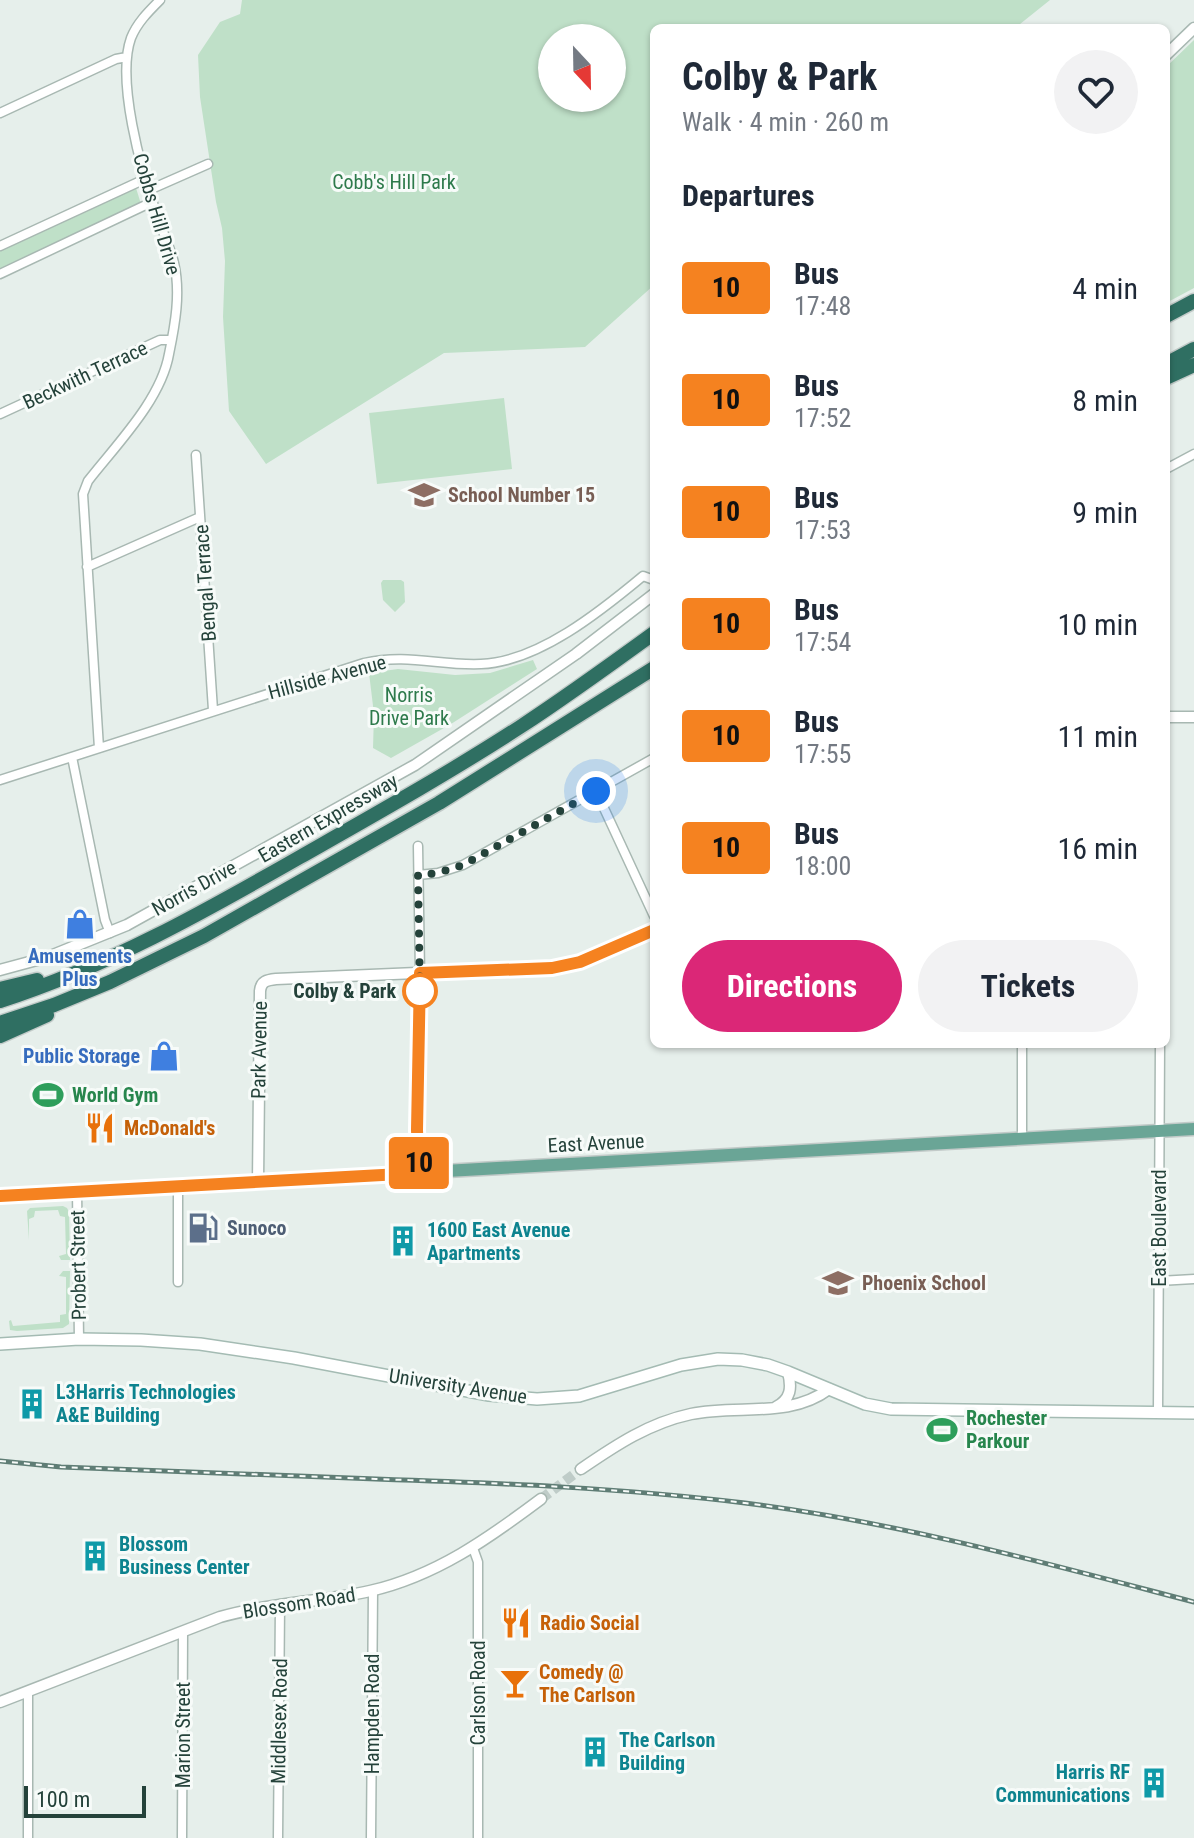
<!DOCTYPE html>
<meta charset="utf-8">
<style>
:root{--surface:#fff;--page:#f2f2f3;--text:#1f2937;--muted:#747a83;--accent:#db2777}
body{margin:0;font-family:"Roboto Condensed",sans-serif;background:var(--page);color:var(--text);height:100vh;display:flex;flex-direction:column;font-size:30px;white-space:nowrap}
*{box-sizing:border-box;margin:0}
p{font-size:26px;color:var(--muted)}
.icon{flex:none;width:44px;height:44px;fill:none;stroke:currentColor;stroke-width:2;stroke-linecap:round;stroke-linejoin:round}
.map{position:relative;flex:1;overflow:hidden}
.panel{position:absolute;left:650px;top:24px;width:520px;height:1024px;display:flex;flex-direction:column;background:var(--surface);border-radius:12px;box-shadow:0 2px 6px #0004}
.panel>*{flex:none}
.badge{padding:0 16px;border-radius:6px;font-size:28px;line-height:52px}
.needle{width:52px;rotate:158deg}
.tools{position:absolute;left:538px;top:24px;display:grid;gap:16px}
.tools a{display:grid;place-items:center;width:88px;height:88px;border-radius:50%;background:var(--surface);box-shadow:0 2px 6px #0004;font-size:40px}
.scale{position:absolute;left:24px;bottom:20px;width:122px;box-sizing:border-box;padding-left:8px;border:4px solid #24423a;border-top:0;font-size:22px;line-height:28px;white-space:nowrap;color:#24423a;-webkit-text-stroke:6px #f7fbf9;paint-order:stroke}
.you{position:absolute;width:40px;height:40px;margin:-20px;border:6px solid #fff;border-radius:50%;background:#1a73e8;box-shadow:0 0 0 12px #1a73e833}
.map>.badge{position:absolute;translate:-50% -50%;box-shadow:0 0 0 4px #fff}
h2{padding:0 32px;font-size:30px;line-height:72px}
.round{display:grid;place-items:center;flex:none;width:84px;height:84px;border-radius:42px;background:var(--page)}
.overview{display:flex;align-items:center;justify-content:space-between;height:136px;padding:0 32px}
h1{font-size:38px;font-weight:700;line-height:60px}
.cta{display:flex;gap:16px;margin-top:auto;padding:16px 32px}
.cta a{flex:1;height:92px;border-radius:48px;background:var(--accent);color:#fff;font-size:32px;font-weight:700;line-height:92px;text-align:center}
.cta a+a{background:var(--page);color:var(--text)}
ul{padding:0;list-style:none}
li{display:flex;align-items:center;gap:24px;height:112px;padding:0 32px}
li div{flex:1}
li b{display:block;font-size:30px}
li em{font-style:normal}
li .badge{min-width:88px;font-weight:700;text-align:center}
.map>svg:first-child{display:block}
.green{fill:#bfe0c8;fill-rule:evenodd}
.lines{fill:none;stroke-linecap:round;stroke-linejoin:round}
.tertiary-tunnel{stroke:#bfccc8;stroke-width:10;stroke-dasharray:10 5;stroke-linecap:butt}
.minor-casing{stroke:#a8b8b2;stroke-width:11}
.tertiary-casing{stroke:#a8b8b2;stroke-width:13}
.secondary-casing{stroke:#a4bbb3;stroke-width:14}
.primary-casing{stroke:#c2cac8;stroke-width:15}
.motorway-casing{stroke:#c2cac8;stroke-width:17}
.minor{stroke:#fff;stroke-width:8}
.tertiary{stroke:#fff;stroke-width:10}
.secondary{stroke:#fff;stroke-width:11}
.primary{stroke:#6aa596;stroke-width:12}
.motorway{stroke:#2f6f62;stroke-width:14}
.rail-casing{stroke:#5f7d75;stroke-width:5}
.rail{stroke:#f7fbf9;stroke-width:2;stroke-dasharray:6;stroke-linecap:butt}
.line-casing{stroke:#fff;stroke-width:18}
.line{stroke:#f58220;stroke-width:12}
.walk{stroke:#24423a;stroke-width:8;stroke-dasharray:0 14.4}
.stop-dot{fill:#fff;stroke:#f58220;stroke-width:4}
.labels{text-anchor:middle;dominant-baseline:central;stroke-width:6;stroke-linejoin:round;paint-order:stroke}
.park-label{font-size:20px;fill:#2d7a4b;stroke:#f7fbf9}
.street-label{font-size:20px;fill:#24423a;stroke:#f7fbf9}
.education-label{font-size:20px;font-weight:bold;fill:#785e54;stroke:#f7fbf9;text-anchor:start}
.shop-label{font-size:20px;font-weight:bold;fill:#366cbe;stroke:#f7fbf9}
.stop-label{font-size:20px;font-weight:bold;fill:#24423a;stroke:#f7fbf9;text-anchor:end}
.leisure-label{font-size:20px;font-weight:bold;fill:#27864d;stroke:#f7fbf9;text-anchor:start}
.food-label{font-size:20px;font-weight:bold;fill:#c56008;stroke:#f7fbf9;text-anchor:start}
.service-label{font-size:20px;font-weight:bold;fill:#4e5e75;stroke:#f7fbf9;text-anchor:start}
.culture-label{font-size:20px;font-weight:bold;fill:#0d838f;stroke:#f7fbf9;text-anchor:start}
</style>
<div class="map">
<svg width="1194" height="1838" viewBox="0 0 1194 1838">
<rect width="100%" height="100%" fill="#e6efeb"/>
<!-- green -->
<path class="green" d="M 242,0 L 1050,0 L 1015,28 L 654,28 L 654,285 L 585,347 L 444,353 L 266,464 L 229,411 L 223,317 L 225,261 L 222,228 L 216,202 L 200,97 L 198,55 L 220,22 L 240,14 ZM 552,38 L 612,38 L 612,98 L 552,98 Z
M 1194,40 L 1194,288 L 1166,303 L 1166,67 Z
M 136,188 L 141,204 L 0,270 L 0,251 Z
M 504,398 L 512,469 L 377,484 L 369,413 Z
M 383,580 L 401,580 L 404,582 L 405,602 L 395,612 L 383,600 L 381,583 Z
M 533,660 L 537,669 L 451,724 L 391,758 L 373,748 L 374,714 L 369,673 L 398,669 L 455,675 L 490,673 Z
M 63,1206 L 67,1208 L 69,1212 L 70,1260 L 61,1260 L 59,1256 L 66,1254 L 65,1217 L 60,1216 L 58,1210 L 35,1211 L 34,1217 L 29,1219 L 29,1240 L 27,1211 L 30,1208 Z
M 63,1271 L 70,1271 L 69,1324 L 63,1328 L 17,1331 L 10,1330 L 9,1321 L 11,1320 L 13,1326 L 60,1322 L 60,1315 L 66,1314 L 66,1277 L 59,1276 Z"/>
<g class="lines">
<!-- tertiary-tunnel -->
<path class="tertiary-tunnel" d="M 541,1499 L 581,1469"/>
<!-- minor casing -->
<g class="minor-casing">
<path id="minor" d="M 0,113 L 116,59 L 127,57
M 149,190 L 208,164
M 0,246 L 145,179
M 0,274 L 152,202
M 0,414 L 160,340 L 171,340
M 196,455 L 213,710
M 1166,469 L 1194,454
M 87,567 L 200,517
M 99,748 L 83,494 L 88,481 C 116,445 161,400 169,354 C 175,325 181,293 174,263 C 170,246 161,229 156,212 C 141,170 116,80 131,38 C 137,23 148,12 160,0
M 72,757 L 105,920 L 110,933
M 0,780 L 364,663 C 408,653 440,666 481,664 C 538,662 601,611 643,576 L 654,580
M 596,791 L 654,916
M 418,846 L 420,973 L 417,1130 L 419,1173
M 418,875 L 438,873 L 463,865 L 654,758
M 1022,1138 L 1022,1044
M 77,1191 L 79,1339
M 1159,1281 L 1194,1279
M 178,1282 L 178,1186
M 1158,1412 L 1160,1044
M 473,1548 L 478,1562 L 478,1838
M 28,1838 L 28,1691
M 182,1838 L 183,1631
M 278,1838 L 280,1604
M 371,1838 L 373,1590"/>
</g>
<!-- tertiary casing -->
<g class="tertiary-casing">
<path id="tertiary" d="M 1166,55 L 1194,28
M 1166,717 L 1194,717
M 0,970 L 48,957 L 127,925 L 415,765 L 576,654 L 654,594
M 258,1182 L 260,991 C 261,981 267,980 276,979 L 557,967 L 585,960 L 654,930
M 776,1407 C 791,1399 792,1388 788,1372
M 581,1469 C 616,1445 649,1423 691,1414 C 738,1404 789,1419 829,1389
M 0,1702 L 220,1617 C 269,1603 320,1602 370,1591 C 436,1576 489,1538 541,1499"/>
</g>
<!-- secondary casing -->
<g class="secondary-casing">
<path id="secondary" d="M 0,1344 L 79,1339 L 141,1340 L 200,1344 L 294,1358 L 489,1395 L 537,1399 L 579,1396 L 681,1365 L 718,1359 L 742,1360 L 768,1365 L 788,1372 L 865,1404 L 891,1409 L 1194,1413"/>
</g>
<!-- primary casing -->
<g class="primary-casing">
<path id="primary" d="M 0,1196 L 1194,1129"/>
</g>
<!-- motorway casing -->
<g class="motorway-casing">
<path id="motorway" d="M 1166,316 L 1194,301
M 1166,364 L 1194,349
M 1166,378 L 1194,365
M 0,989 L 37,980
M 0,1001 C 108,966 202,913 300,857 C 374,815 449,773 520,727 C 566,697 610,665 654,633
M 0,1023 L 54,1005 L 110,982 L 204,936 L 439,803 L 654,668
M 0,1036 L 47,1015"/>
</g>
<!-- minor -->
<use href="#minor" class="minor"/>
<!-- tertiary -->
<use href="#tertiary" class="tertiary"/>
<!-- secondary -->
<use href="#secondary" class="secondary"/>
<!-- primary -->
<use href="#primary" class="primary"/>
<!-- motorway -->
<use href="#motorway" class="motorway"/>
<!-- rail casing -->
<g class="rail-casing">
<path id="rail" d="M 0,1461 L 61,1467 C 166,1471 271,1475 376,1479 C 499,1483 622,1488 745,1503 C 897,1522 1045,1563 1194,1602"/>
</g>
<!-- rail -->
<use href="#rail" class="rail"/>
</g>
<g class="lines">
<!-- line casing -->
<g class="line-casing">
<path id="line" d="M 0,1196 L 419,1173 L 417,1130 L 420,973 L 552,968 L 580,962 L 654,930"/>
</g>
<!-- line -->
<use href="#line" class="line"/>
<!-- walk -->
<path class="walk" d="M 420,991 L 418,875 L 438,873 L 463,865 L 596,791"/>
</g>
<!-- icons -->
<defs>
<g id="school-bare" transform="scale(2.4)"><path d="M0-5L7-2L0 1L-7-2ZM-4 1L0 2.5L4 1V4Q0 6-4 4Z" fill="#8d6e63" stroke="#f7fbf9" stroke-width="2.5" paint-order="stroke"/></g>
<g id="shop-bare" transform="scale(2.4)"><path d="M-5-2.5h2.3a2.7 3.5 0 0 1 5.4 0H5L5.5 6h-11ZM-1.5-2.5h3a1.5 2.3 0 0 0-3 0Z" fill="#3f7fe0" stroke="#f7fbf9" stroke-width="2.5" paint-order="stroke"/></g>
<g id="stadium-bare" transform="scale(2.4)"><path d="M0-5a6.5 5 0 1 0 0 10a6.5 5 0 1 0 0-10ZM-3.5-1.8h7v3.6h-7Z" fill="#2e9e5b" stroke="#f7fbf9" stroke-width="2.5" paint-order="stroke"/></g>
<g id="restaurant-bare" transform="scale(2.4)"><path d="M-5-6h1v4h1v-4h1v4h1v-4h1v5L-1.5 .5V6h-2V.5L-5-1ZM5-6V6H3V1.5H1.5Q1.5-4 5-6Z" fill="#e8710a" stroke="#f7fbf9" stroke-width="2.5" paint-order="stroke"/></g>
<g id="fuel-bare" transform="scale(2.4)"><path d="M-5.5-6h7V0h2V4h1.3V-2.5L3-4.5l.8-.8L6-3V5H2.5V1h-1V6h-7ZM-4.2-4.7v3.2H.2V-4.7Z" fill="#5c6f8a" stroke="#f7fbf9" stroke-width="2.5" paint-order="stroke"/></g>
<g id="building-bare" transform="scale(2.4)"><path d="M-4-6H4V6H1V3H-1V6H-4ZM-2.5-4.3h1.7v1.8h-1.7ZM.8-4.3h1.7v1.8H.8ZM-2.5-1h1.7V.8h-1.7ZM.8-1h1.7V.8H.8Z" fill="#0f9aa8" stroke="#f7fbf9" stroke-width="2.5" paint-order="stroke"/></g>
<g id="bar-bare" transform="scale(2.4)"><path d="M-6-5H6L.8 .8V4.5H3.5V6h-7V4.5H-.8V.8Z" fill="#e8710a" stroke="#f7fbf9" stroke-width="2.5" paint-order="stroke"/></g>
</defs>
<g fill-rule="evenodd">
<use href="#school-bare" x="424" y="495"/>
<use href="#shop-bare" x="80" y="924"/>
<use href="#shop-bare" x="164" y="1056"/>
<use href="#stadium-bare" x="48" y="1095"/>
<use href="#restaurant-bare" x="100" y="1128"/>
<use href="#fuel-bare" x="203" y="1228"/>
<use href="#building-bare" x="403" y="1241"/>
<use href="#school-bare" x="838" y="1283"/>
<use href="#building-bare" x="32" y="1404"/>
<use href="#stadium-bare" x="942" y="1430"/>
<use href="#building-bare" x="95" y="1556"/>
<use href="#restaurant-bare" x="516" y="1623"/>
<use href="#bar-bare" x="515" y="1683"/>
<use href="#building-bare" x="595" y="1752"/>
<use href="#building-bare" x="1154" y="1783"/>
</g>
<!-- markers -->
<circle class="stop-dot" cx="420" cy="991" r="16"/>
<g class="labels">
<!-- park labels -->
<g class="park-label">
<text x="394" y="182">Cobb's Hill Park</text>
<text x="409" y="695">Norris<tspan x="409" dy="23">Drive Park</tspan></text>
</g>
<!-- street labels -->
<g class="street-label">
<text transform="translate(157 214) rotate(74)">Cobbs Hill Drive</text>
<text transform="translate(85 375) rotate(-25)">Beckwith Terrace</text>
<text transform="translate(205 583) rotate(-94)">Bengal Terrace</text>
<text transform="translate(327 677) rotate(-15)">Hillside Avenue</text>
<text transform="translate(328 818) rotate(-30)">Eastern Expressway</text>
<text transform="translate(194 888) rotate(-29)">Norris Drive</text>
<text transform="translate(259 1050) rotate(-89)">Park Avenue</text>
<text transform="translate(596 1143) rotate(-3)">East Avenue</text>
<text transform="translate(1159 1228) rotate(-90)">East Boulevard</text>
<text transform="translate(78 1265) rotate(-91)">Probert Street</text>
<text transform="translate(458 1386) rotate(9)">University Avenue</text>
<text transform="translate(299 1603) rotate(-9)">Blossom Road</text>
<text transform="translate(478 1693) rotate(-90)">Carlson Road</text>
<text transform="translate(372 1714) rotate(-90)">Hampden Road</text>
<text transform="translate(279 1721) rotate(-89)">Middlesex Road</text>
<text transform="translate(183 1735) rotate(-90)">Marion Street</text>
</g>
<!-- education labels -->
<g class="education-label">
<text x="448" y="495">School Number 15</text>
<text x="862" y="1283">Phoenix School</text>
</g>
<!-- shop labels -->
<g class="shop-label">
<text x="80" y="956">Amusements<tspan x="80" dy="23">Plus</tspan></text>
<text x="140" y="1056" text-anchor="end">Public Storage</text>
</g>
<!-- stop labels -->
<g class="stop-label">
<text x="396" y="991">Colby &amp; Park</text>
</g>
<!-- leisure labels -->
<g class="leisure-label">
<text x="72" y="1095">World Gym</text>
<text x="966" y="1418">Rochester<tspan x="966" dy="23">Parkour</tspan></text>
</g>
<!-- food labels -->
<g class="food-label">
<text x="124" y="1128">McDonald's</text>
<text x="540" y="1623">Radio Social</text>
<text x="539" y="1672">Comedy @<tspan x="539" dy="23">The Carlson</tspan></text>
</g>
<!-- service labels -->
<g class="service-label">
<text x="227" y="1228">Sunoco</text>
</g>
<!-- culture labels -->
<g class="culture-label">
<text x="427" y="1230">1600 East Avenue<tspan x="427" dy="23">Apartments</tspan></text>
<text x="56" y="1392">L3Harris Technologies<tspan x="56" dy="23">A&amp;E Building</tspan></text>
<text x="119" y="1544">Blossom<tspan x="119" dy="23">Business Center</tspan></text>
<text x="619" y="1740">The Carlson<tspan x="619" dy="23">Building</tspan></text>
<text x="1130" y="1772" text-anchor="end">Harris RF<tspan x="1130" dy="23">Communications</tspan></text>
</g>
</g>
</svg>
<div class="tools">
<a><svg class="needle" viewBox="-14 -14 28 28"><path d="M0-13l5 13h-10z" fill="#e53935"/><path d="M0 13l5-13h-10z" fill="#747a83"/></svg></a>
</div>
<div class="scale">100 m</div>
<div class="you" style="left:596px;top:791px"></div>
<b class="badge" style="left:419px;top:1163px;background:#f58220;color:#111">10</b>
<section class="panel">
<div class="overview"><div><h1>Colby &amp; Park</h1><p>Walk · 4 min · 260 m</p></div><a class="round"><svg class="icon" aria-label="heart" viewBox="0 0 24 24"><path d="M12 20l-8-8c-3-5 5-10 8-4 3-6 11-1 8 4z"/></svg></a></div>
<h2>Departures</h2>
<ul>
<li><span class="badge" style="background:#f58220;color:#111">10</span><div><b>Bus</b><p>17:48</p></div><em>4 min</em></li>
<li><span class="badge" style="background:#f58220;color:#111">10</span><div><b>Bus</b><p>17:52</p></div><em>8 min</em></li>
<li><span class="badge" style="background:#f58220;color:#111">10</span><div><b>Bus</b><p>17:53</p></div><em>9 min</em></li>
<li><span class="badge" style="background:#f58220;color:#111">10</span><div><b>Bus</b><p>17:54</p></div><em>10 min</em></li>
<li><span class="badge" style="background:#f58220;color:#111">10</span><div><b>Bus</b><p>17:55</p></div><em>11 min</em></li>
<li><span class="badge" style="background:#f58220;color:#111">10</span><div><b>Bus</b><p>18:00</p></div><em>16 min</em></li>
</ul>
<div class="cta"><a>Directions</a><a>Tickets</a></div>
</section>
</div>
